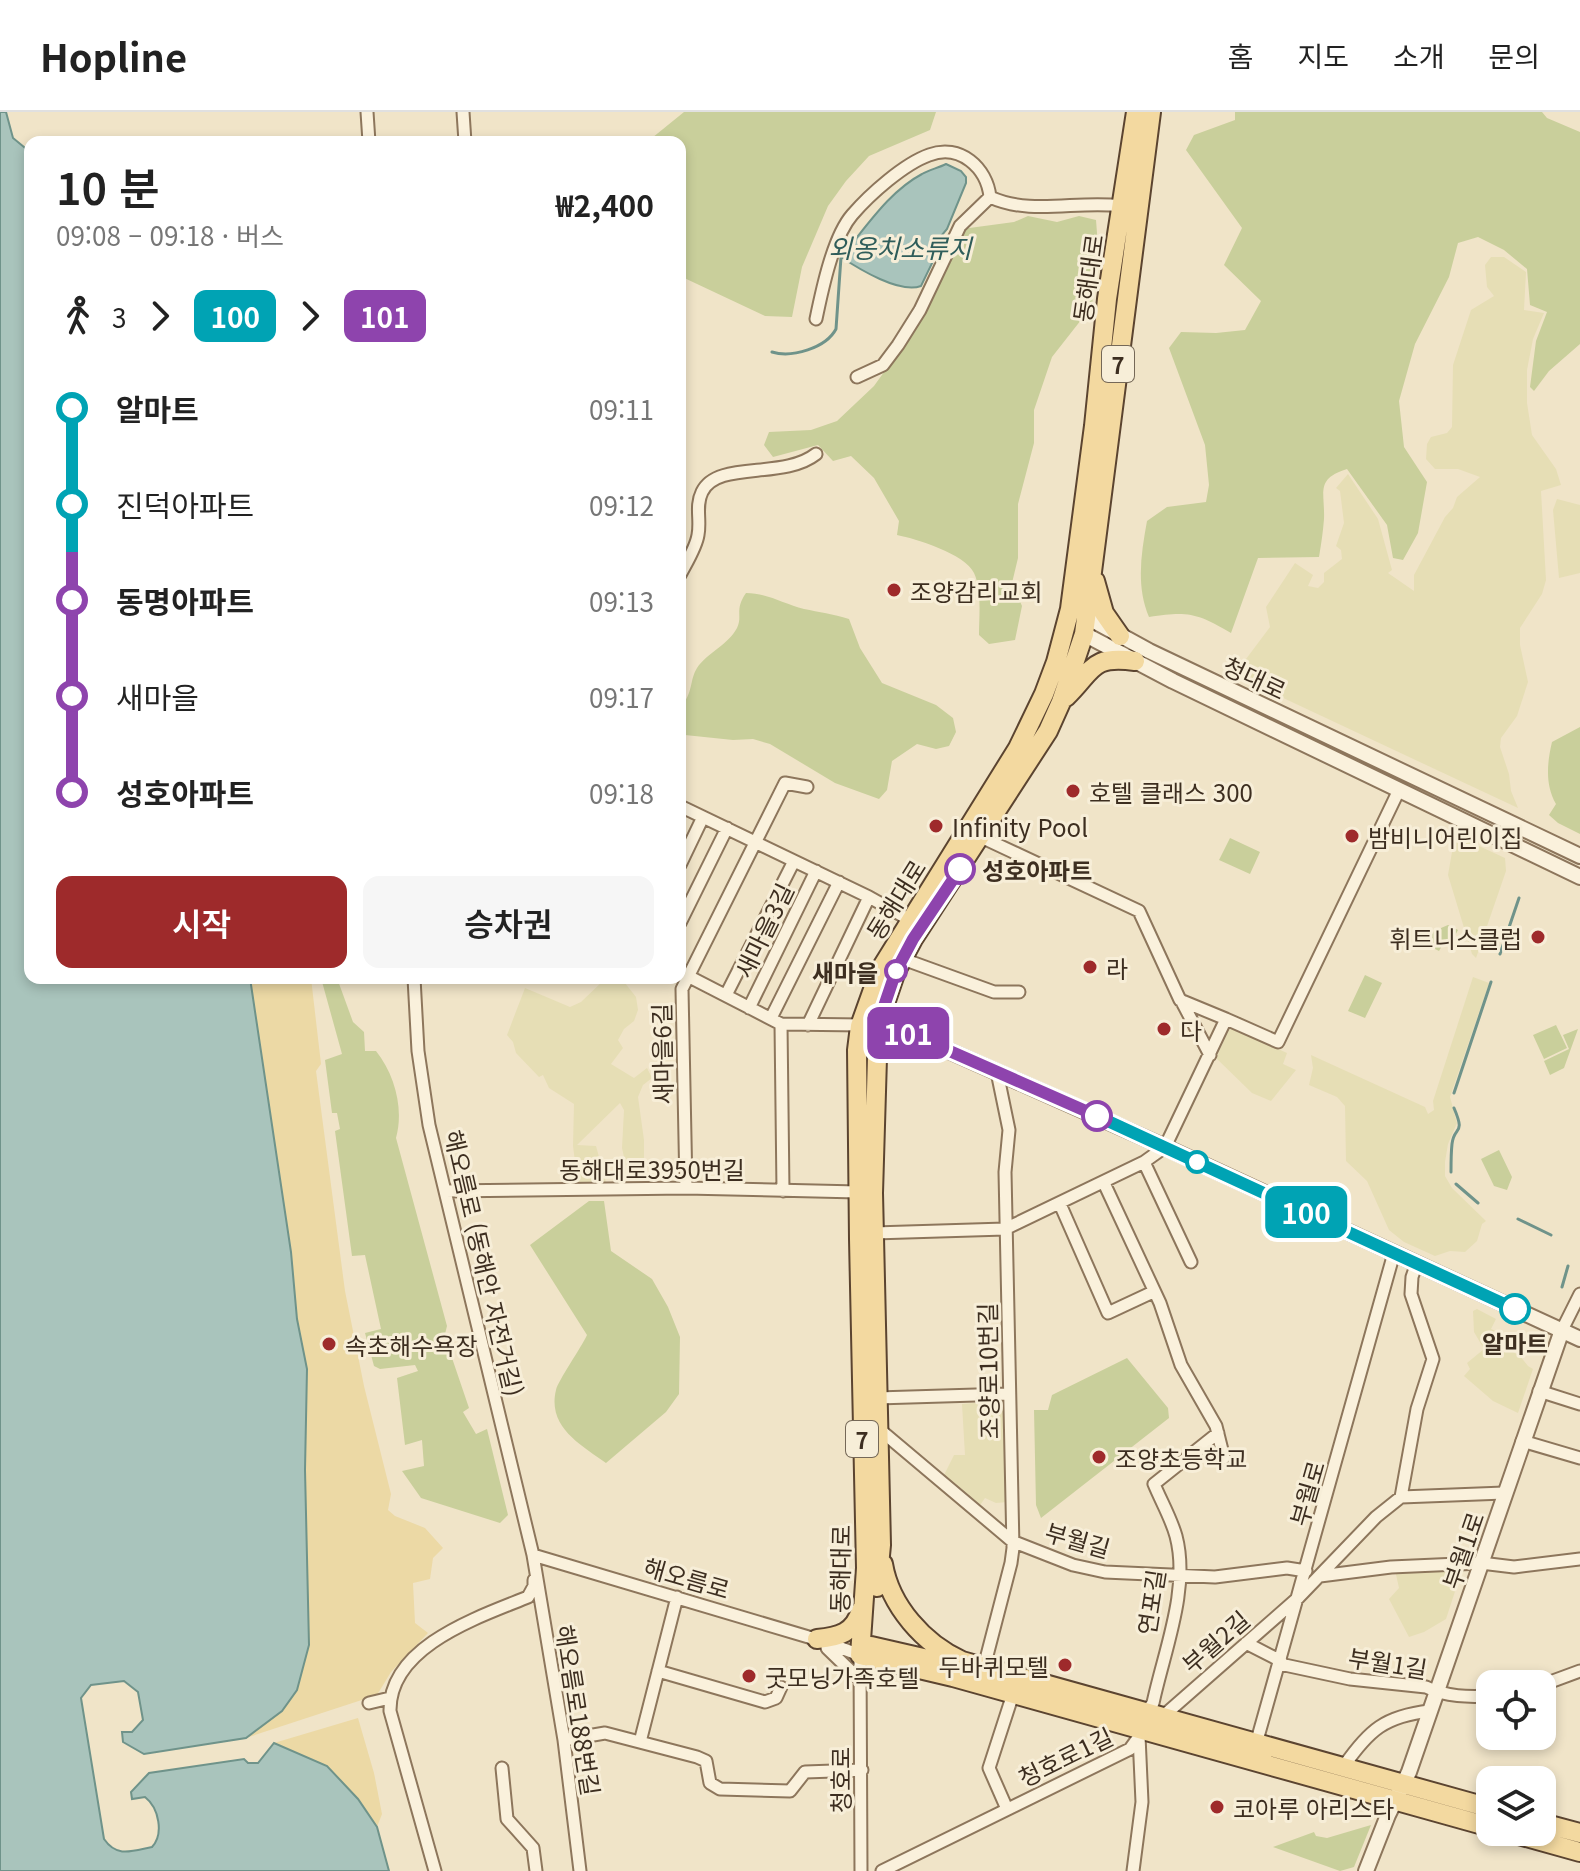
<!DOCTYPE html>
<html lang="ko">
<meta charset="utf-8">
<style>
:root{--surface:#fff;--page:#f6f6f6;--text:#222;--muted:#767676;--line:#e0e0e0;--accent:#9e2a2b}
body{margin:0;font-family:Georgia,"Noto Sans KR",serif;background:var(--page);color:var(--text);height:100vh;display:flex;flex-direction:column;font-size:30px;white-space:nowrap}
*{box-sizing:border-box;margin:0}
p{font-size:26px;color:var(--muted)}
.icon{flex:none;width:44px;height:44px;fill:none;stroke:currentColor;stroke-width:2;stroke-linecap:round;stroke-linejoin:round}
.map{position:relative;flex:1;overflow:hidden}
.sheet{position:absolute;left:24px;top:24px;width:662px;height:848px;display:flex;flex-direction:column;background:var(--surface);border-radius:16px;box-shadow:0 4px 12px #0003}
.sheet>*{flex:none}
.badge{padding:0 16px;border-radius:12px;font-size:28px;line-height:52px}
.buttons{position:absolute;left:1476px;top:1558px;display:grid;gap:16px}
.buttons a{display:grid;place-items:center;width:80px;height:80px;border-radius:16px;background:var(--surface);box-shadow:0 4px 12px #0003;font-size:40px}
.map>.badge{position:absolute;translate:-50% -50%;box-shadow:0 0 0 4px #fff}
.legs{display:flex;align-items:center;gap:12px;height:88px;padding:0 32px;font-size:26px}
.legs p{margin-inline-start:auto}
.summary{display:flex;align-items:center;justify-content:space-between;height:136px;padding:0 32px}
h1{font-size:44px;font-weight:600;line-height:60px}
.button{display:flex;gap:16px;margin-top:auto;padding:16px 32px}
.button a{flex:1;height:92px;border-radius:16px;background:var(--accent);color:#fff;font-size:32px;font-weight:600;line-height:92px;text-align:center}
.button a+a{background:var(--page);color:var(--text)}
ul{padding:0 32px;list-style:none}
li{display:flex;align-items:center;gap:28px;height:96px;font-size:30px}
li i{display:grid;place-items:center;width:12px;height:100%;margin:0 10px;background:currentColor}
li i::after{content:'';width:20px;height:20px;margin:-10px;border:6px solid;border-radius:50%;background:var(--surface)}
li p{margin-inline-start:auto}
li:first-child i{background:linear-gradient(#0000 50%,currentColor 0)}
li:last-child i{background:linear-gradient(currentColor 50%,#0000 0)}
header{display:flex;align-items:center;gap:48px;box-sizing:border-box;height:112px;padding:0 40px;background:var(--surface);border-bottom:2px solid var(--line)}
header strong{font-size:38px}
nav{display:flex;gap:44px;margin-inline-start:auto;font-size:28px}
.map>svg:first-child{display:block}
.farmland{fill:#e6deb5}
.green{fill:#c9cf9b}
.sand{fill:#ecd9a5}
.water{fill:#a9c4bc;stroke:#6f938a;stroke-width:2}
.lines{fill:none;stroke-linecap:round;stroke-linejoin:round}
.stream{stroke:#6f938a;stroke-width:3}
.minor-casing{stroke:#8d765c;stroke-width:15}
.tertiary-casing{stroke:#8d765c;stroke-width:18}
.primary-casing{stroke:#5b4430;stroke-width:22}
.minor{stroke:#faf1dc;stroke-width:11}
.tertiary{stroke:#faf1dc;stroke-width:14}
.primary{stroke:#f3d9a0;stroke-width:18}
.line-1-casing{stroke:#fff;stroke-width:18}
.line-2-casing{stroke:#fff;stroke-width:18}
.line-1{stroke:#00a3b4;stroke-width:12}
.line-2{stroke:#8e44ad;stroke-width:12}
.poi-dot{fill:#9e2a2b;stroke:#f7eed8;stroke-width:3}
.stop-2-dot{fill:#fff;stroke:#8e44ad;stroke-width:4}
.stop-1-dot{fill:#fff;stroke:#00a3b4;stroke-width:4}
.labels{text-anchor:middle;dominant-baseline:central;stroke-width:6;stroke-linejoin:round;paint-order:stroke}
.shield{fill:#f7eed8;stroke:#756857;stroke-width:2}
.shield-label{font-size:22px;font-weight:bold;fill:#3d2e20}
.street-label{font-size:24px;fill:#3d2e20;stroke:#f7eed8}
.poi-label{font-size:24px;fill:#3d2e20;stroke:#f7eed8;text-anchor:start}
.stop-label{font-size:24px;font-weight:bold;fill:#3d2e20;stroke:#f7eed8;text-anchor:start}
.water-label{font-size:26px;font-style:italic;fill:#2f5d5a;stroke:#f7eed8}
</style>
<header>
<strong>Hopline</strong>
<nav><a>홈</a><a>지도</a><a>소개</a><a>문의</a></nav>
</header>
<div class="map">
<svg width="1580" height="1759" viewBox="0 0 1580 1759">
<rect width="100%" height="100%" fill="#f0e4c8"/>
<!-- farmland -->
<path class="farmland" d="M 1491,145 L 1504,145 L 1526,160 L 1524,198 L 1544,201 L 1533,227 L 1527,258 L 1527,291 L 1532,323 L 1556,357 L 1561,373 L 1541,379 L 1546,468 L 1542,482 L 1520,516 L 1520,533 L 1528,570 L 1517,604 L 1501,626 L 1500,635 L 1509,662 L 1511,679 L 1518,696 L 1234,563 L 1270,515 L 1266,495 L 1295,451 L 1313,463 L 1308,474 L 1318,476 L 1324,470 L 1324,461 L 1342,447 L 1341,438 L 1336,434 L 1344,411 L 1340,379 L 1336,376 L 1348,362 L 1378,407 L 1392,458 L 1388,461 L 1414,479 L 1414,463 L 1445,405 L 1453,396 L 1457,385 L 1480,365 L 1458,357 L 1435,357 L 1426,347 L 1427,332 L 1431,325 L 1447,321 L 1452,315 L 1453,253 L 1471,198 L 1494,184 L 1487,175 L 1485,153 Z
M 1557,387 L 1580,393 L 1580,461 L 1559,466 L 1553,398 Z
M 1455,723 L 1505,746 L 1506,759 L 1476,846 L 1472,842 L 1448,763 Z
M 1473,865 L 1489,871 L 1450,985 L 1457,1011 L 1448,1032 L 1445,1050 L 1445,1064 L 1452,1076 L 1486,1109 L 1482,1112 L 1477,1129 L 1465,1140 L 1450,1139 L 1435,1144 L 1404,1130 L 1389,1118 L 1367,1069 L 1346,1049 L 1345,994 L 1337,985 L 1309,973 L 1313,956 L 1311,943 L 1425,995 L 1428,1002 L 1434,998 L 1433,989 Z
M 606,866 L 621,866 L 636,885 L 638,898 L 634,909 L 624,917 L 618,928 L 623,936 L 611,952 L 634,966 L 647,956 L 652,966 L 643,973 L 638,985 L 644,1028 L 644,1058 L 628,1063 L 622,1036 L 624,998 L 620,991 L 577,1033 L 596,1034 L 607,1074 L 578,1074 L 573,1034 L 574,992 L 549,976 L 543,963 L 539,965 L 516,941 L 513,930 L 507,923 L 525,876 L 570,895 L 581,890 Z
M 1233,916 L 1287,941 L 1283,952 L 1296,958 L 1271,989 L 1252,981 L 1216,946 L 1229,918 Z
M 1477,1197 L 1496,1207 L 1491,1217 L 1496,1219 L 1493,1228 L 1520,1244 L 1528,1254 L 1533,1257 L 1518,1301 L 1493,1289 L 1464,1264 L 1470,1257 L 1467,1251 L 1484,1237 L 1474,1220 L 1473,1199 Z
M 998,1289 L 1006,1296 L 1008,1390 L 996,1391 L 985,1386 L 978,1396 L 942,1367 L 954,1343 L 965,1343 L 962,1292 Z
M 1463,1455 L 1446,1507 L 1424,1520 L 1409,1525 L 1389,1487 L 1399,1476 L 1395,1458 Z"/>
<!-- green -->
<path class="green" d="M 684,0 L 936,0 L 930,18 L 869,44 L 846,69 L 828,94 L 802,155 L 792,205 L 765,204 L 680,164 L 680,30 L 647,30 Z
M 1235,0 L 1542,0 L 1547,6 L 1580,20 L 1580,232 L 1549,259 L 1534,279 L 1530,275 L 1536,229 L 1547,200 L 1530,193 L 1527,157 L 1504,138 L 1478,125 L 1458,131 L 1449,165 L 1415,232 L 1399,289 L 1404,335 L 1427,370 L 1418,421 L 1403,448 L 1393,446 L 1387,413 L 1347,357 C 1315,367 1325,380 1324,407 C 1323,420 1321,433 1319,445 L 1258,446 L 1231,521 C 1197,501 1188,499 1149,505 C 1136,474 1141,442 1147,409 L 1167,395 L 1206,390 L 1209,373 L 1205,333 L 1169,236 L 1181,220 L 1216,221 L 1245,218 L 1261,189 L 1224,153 L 1242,116 L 1186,38 L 1194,23 L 1235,8 Z
M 1028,104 L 1057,110 L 1079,104 L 1096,108 L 1098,134 L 1092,194 L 1052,245 L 1034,298 L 1034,331 L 1018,392 L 1018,446 L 1012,471 L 1022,494 L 1015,528 L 989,532 L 979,523 C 979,505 982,478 974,461 C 965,442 917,427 897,423 L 899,409 L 874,366 L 851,344 L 833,349 L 818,333 L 773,345 L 764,333 L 769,320 L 811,318 L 837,309 L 874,274 L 907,228 L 962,117 L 1014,110 Z
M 746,481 C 767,481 784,492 804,497 C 819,500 833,502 849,507 L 860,536 L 882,571 L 936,593 L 953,606 L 956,620 L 949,634 L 936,637 L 917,632 L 892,649 L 887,678 L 879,687 L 835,671 L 770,632 L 753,627 L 733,628 L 685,623 L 680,619 L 680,596 C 694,580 689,569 697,556 C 707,541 728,533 737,516 C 743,504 734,498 746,481 Z
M 1580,615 L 1580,722 L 1558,711 L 1549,703 L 1556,692 C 1545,673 1547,651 1552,630 Z
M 1230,726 L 1260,740 L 1250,762 L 1219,748 Z
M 1448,813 L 1458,818 L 1450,833 L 1444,830 L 1439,839 L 1427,833 L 1434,819 Z
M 1365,863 L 1382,871 L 1365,906 L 1348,899 Z
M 321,866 L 337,866 L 353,910 L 364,920 L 365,939 L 376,939 C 395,963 404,997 396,1026 L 447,1214 L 442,1234 L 452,1246 L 469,1296 L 463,1300 L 476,1322 L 487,1317 L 508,1403 L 500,1411 L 421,1386 L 402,1359 L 424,1354 L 422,1328 L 405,1333 L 397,1266 L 418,1259 L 415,1253 L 380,1257 L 374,1254 L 365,1221 L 381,1217 L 365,1143 L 352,1144 L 335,1019 L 340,1017 L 337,1001 L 332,1001 L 325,948 L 342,942 Z
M 1556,913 L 1567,936 L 1544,947 L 1533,923 Z
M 1578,917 L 1564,956 L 1550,963 L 1544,949 L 1569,937 L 1563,923 Z
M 1499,1038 L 1512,1065 L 1507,1078 L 1494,1074 L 1481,1047 Z
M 589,1089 L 604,1089 L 611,1139 L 652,1167 L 668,1195 L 680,1225 L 679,1282 L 666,1300 L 606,1351 C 581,1333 547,1315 556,1278 C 558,1269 581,1236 587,1223 L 530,1133 Z
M 1127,1246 L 1168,1296 L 1169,1306 L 1041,1406 L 1036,1393 L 1034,1298 L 1048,1298 L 1052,1283 Z
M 1371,1713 L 1354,1755 L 1340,1759 L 1273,1735 L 1314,1720 L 1316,1724 L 1327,1726 Z"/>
<!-- sand -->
<path class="sand" d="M 250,866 L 311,866 L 321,952 L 316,959 L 345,1179 L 364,1274 L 391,1382 L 388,1398 L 395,1404 L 425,1416 L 443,1436 L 433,1446 L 430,1467 L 413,1471 L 415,1511 L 428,1521 L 391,1560 L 377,1583 L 246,1626 L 282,1599 L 297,1578 L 309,1533 L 305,1358 L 307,1257 L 297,1207 L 291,1140 Z
M 358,1606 L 374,1661 L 382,1702 L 377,1715 L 358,1687 L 274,1631 Z"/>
<!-- water -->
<path class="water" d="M 0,0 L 6,0 L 13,26 L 30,40 L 30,866 L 250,866 L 291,1140 L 297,1207 L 307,1257 L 305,1358 L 309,1533 L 297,1578 L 282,1599 L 246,1626 L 144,1642 L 123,1630 L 122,1620 L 132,1620 L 143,1608 L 138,1580 L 124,1569 L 91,1573 L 81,1586 L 104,1727 C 117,1746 132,1739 152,1735 C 164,1722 159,1696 145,1685 L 132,1687 L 131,1680 L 149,1661 L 244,1647 L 248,1651 L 258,1651 L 274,1631 L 327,1654 L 358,1687 L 377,1715 L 389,1759 L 0,1759 Z
M 946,52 L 961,59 L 966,65 L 966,71 L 947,117 L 937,129 L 936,143 L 921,174 C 900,182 859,157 841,145 C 865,117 888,80 922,62 C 929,58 938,56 946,52 Z"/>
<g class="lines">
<!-- stream -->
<path class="stream" d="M 772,240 C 792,246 826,236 836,217 L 841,145
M 1500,842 L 1519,786
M 1454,981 L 1491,870
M 1451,1060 C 1451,1051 1451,1041 1452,1032 C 1454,1013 1466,1024 1454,996
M 1456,1072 L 1478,1091
M 1518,1107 L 1551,1123
M 1562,1175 L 1568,1154"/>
<!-- minor casing -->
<g class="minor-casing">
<path id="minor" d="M 367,0 L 369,30
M 463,0 L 465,30
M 816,207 C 822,178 833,125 852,103 C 870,82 904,52 929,43 C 960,31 987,56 990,85 C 1031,104 1078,88 1121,94
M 857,265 L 883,253 L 898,233 L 920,198 L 960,114 L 990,85
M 680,463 C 686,451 696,436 698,423 C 701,408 695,394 702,380 C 717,348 783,368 816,342
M 680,694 L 869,785 L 910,808
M 680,753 L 703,705
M 680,811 L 727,716
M 903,847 L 994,880 L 1019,880
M 680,860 L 781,912 L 863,913
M 414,866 L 418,939 L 429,1013 L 533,1443 L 564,1628 L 580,1759
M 726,883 L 794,749
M 1181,888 L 1210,943
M 749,896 L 816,759
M 771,906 L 839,770
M 1226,907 L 1278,930 L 1399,678
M 781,912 L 783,1079
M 808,913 L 869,785
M 1144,1050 L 1191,1150
M 1104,1071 L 1160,1191 L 1181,1253 L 1216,1314 L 1224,1346
M 686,1076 L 682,877 L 785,671 L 807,675
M 445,1079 L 686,1076 L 858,1080
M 1060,1092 L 1108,1201 L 1153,1180
M 874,1121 L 1005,1117 L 1144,1050 L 1165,1035 L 1226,907 L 1180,888 L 1139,799 L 981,725
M 1562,1218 L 1580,1182
M 1539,1279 L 1580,1292
M 877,1286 L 1009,1282
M 879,1317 L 1012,1429 L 1073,1453 L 1105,1460 L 1215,1465 L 1287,1456 L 1306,1459
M 1522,1329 L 1580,1346
M 1401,1385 L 1504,1381
M 533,1443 L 822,1529 L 860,1543 L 861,1759
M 1320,1464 L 1391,1455 L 1481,1451 L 1514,1455 L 1580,1447
M 1246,1531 L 1281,1549
M 827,1536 L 859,1567
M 1280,1552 L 1350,1567 L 1426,1575 C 1447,1585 1468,1585 1490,1584
M 984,1555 L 1011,1451 L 1013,1436 L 1005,1060 L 1009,1018 L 997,960
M 658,1559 L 765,1590 L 776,1586 L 781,1575
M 1542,1573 L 1580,1559
M 369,1591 L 390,1586
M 1145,1602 L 1153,1591 C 1164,1539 1190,1477 1176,1424 C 1171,1406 1161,1389 1154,1372 L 1218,1321
M 1161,1606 L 1299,1485 L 1376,1405 L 1401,1385 L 1417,1297 L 1433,1247 L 1411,1182 L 1412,1165 L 1417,1151
M 564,1628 L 605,1621 L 697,1645 L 706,1649 L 710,1671 L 720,1677 L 790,1679 L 805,1660 L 862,1658
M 640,1630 L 677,1485
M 1256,1632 L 1394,1141
M 1344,1654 C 1369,1618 1385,1604 1430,1599
M 502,1656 L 507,1707 L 533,1736 L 536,1759
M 1007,1697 L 989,1656 L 1013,1582
M 435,1759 L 390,1599 C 389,1534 479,1505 528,1485 L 534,1474 L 534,1468
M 882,1759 L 1130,1637 L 1138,1626
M 1133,1759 L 1142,1690 L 1139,1624"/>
</g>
<!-- tertiary casing -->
<g class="tertiary-casing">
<path id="tertiary" d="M 1087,505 L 1149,539 L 1580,744
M 1084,522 L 1173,569 L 1580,765
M 878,912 L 911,922 L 1165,1035 L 1580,1227
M 1366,1759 L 1388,1703 L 1409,1660 L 1562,1218"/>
</g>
<!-- primary casing -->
<g class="primary-casing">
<path id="primary" d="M 1136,0 L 1107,187 L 1094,314 L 1070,497 L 1056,550 L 1044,582 L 1018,636 L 880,858 L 860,914 L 857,938 L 859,1127 L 866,1456 L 860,1543 L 953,1565 L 1490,1715
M 1095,469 L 1104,501 L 1120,524
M 1066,585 C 1094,558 1090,543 1135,549
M 883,1452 C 890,1494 924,1532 962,1549 L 1490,1696
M 877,1475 L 881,1433 L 873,1081 L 878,912 L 896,859 L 913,827 L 1048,619 L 1061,590 L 1084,522 L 1151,0
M 817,1527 C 839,1525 854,1521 861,1498
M 871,1534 L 932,1548
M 1542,1711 L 1580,1721
M 1508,1720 L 1580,1740"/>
</g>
<!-- minor -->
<use href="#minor" class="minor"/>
<!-- tertiary -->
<use href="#tertiary" class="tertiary"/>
<!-- primary -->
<use href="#primary" class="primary"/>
</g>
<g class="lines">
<!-- line-1 casing -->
<g class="line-1-casing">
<path id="line-1" d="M 1097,1004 L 1515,1197"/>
</g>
<!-- line-2 casing -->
<g class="line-2-casing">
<path id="line-2" d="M 960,757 L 913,827 L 896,859 L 878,912 L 911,922 L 1097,1004"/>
</g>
<!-- line-1 -->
<use href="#line-1" class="line-1"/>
<!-- line-2 -->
<use href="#line-2" class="line-2"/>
</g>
<!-- markers -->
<g class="poi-dot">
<circle cx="894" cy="478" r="8"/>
<circle cx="1073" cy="679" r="8"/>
<circle cx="936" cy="714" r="8"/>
<circle cx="1352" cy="724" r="8"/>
<circle cx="1538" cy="825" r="8"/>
<circle cx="1090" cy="855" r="8"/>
<circle cx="1164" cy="917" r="8"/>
<circle cx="329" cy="1232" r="8"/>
<circle cx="1099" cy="1345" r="8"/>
<circle cx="1065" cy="1553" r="8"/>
<circle cx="749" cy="1564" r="8"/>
<circle cx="1217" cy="1695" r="8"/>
</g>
<g class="stop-2-dot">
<circle cx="960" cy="757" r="14"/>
<circle cx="896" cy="859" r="10"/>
<circle cx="1097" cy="1004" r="14"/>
</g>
<g class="stop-1-dot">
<circle cx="1197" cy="1050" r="10"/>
<circle cx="1515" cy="1197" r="14"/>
</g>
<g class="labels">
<!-- shield labels -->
<g class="shield">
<rect x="1102" y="234" width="32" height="36" rx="6"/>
<rect x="846" y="1309" width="32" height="36" rx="6"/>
</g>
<g class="shield-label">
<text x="1118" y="252">7</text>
<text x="862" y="1327">7</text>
</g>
<!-- street labels -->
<g class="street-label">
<text transform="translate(1087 166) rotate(-82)">동해대로</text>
<text transform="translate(1255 565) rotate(25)">청대로</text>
<text transform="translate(895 787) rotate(-58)">동해대로</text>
<text transform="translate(763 818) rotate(-64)">새마을3길</text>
<text transform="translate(661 942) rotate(-91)">새마을6길</text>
<text x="652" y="1056">동해대로3950번길</text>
<text transform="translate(485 1151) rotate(77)">해오름로 (동해안 자전거길)</text>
<text transform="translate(987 1259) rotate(-91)">조양로10번길</text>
<text transform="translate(1306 1381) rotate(-74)">부월로</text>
<text transform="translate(1078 1427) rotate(16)">부월길</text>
<text transform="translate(1462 1438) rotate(-71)">부월1로</text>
<text transform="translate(839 1457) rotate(-89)">동해대로</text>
<text transform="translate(687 1465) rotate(16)">해오름로</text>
<text transform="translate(1150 1490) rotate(-81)">연포길</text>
<text transform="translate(1215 1529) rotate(-41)">부월2길</text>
<text transform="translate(1388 1550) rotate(9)">부월1길</text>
<text transform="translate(579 1598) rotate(81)">해오름로188번길</text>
<text transform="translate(1065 1644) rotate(-26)">청호로1길</text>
<text transform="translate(839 1668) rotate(-90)">청호로</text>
</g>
<!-- poi labels -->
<g class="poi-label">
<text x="910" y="478">조양감리교회</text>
<text x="1089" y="679">호텔 클래스 300</text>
<text x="952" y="714">Infinity Pool</text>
<text x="1368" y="724">밤비니어린이집</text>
<text x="1522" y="825" text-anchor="end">휘트니스클럽</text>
<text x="1106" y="855">라</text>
<text x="1180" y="917">다</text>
<text x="345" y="1232">속초해수욕장</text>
<text x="1115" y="1345">조양초등학교</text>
<text x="1049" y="1553" text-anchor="end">두바퀴모텔</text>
<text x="765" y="1564">굿모닝가족호텔</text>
<text x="1233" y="1695">코아루 아리스타</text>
</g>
<!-- stop labels -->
<g class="stop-label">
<text x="982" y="757">성호아파트</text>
<text x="878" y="859" text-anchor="end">새마을</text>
<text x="1515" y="1230" text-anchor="middle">알마트</text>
</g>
<!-- water labels -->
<g class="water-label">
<text x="900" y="134">외옹치소류지</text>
</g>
</g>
</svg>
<div class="buttons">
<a><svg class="icon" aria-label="locate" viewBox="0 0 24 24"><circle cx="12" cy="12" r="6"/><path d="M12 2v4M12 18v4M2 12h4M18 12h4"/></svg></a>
<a><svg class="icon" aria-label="layers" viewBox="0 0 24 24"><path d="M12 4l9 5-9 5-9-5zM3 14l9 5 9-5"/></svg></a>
</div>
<b class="badge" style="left:1306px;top:1100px;background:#00a3b4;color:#fff">100</b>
<b class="badge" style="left:908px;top:921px;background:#8e44ad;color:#fff">101</b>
<section class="sheet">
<div class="summary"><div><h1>10 분</h1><p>09:08 – 09:18 · 버스</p></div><b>₩2,400</b></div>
<div class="legs"><svg class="icon" aria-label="walk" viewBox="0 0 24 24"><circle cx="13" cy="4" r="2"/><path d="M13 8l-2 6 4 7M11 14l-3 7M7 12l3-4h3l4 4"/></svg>3<svg class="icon" aria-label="forward" viewBox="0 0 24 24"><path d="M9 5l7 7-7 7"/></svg><b class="badge" style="background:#00a3b4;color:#fff">100</b><svg class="icon" aria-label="forward" viewBox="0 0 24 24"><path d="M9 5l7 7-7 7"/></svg><b class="badge" style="background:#8e44ad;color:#fff">101</b></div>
<ul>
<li><i style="color:#00a3b4"></i><b>알마트</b><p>09:11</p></li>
<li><i style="color:#00a3b4"></i><span>진덕아파트</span><p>09:12</p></li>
<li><i style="color:#8e44ad"></i><b>동명아파트</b><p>09:13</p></li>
<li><i style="color:#8e44ad"></i><span>새마을</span><p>09:17</p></li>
<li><i style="color:#8e44ad"></i><b>성호아파트</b><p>09:18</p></li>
</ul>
<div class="button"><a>시작</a><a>승차권</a></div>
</section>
</div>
